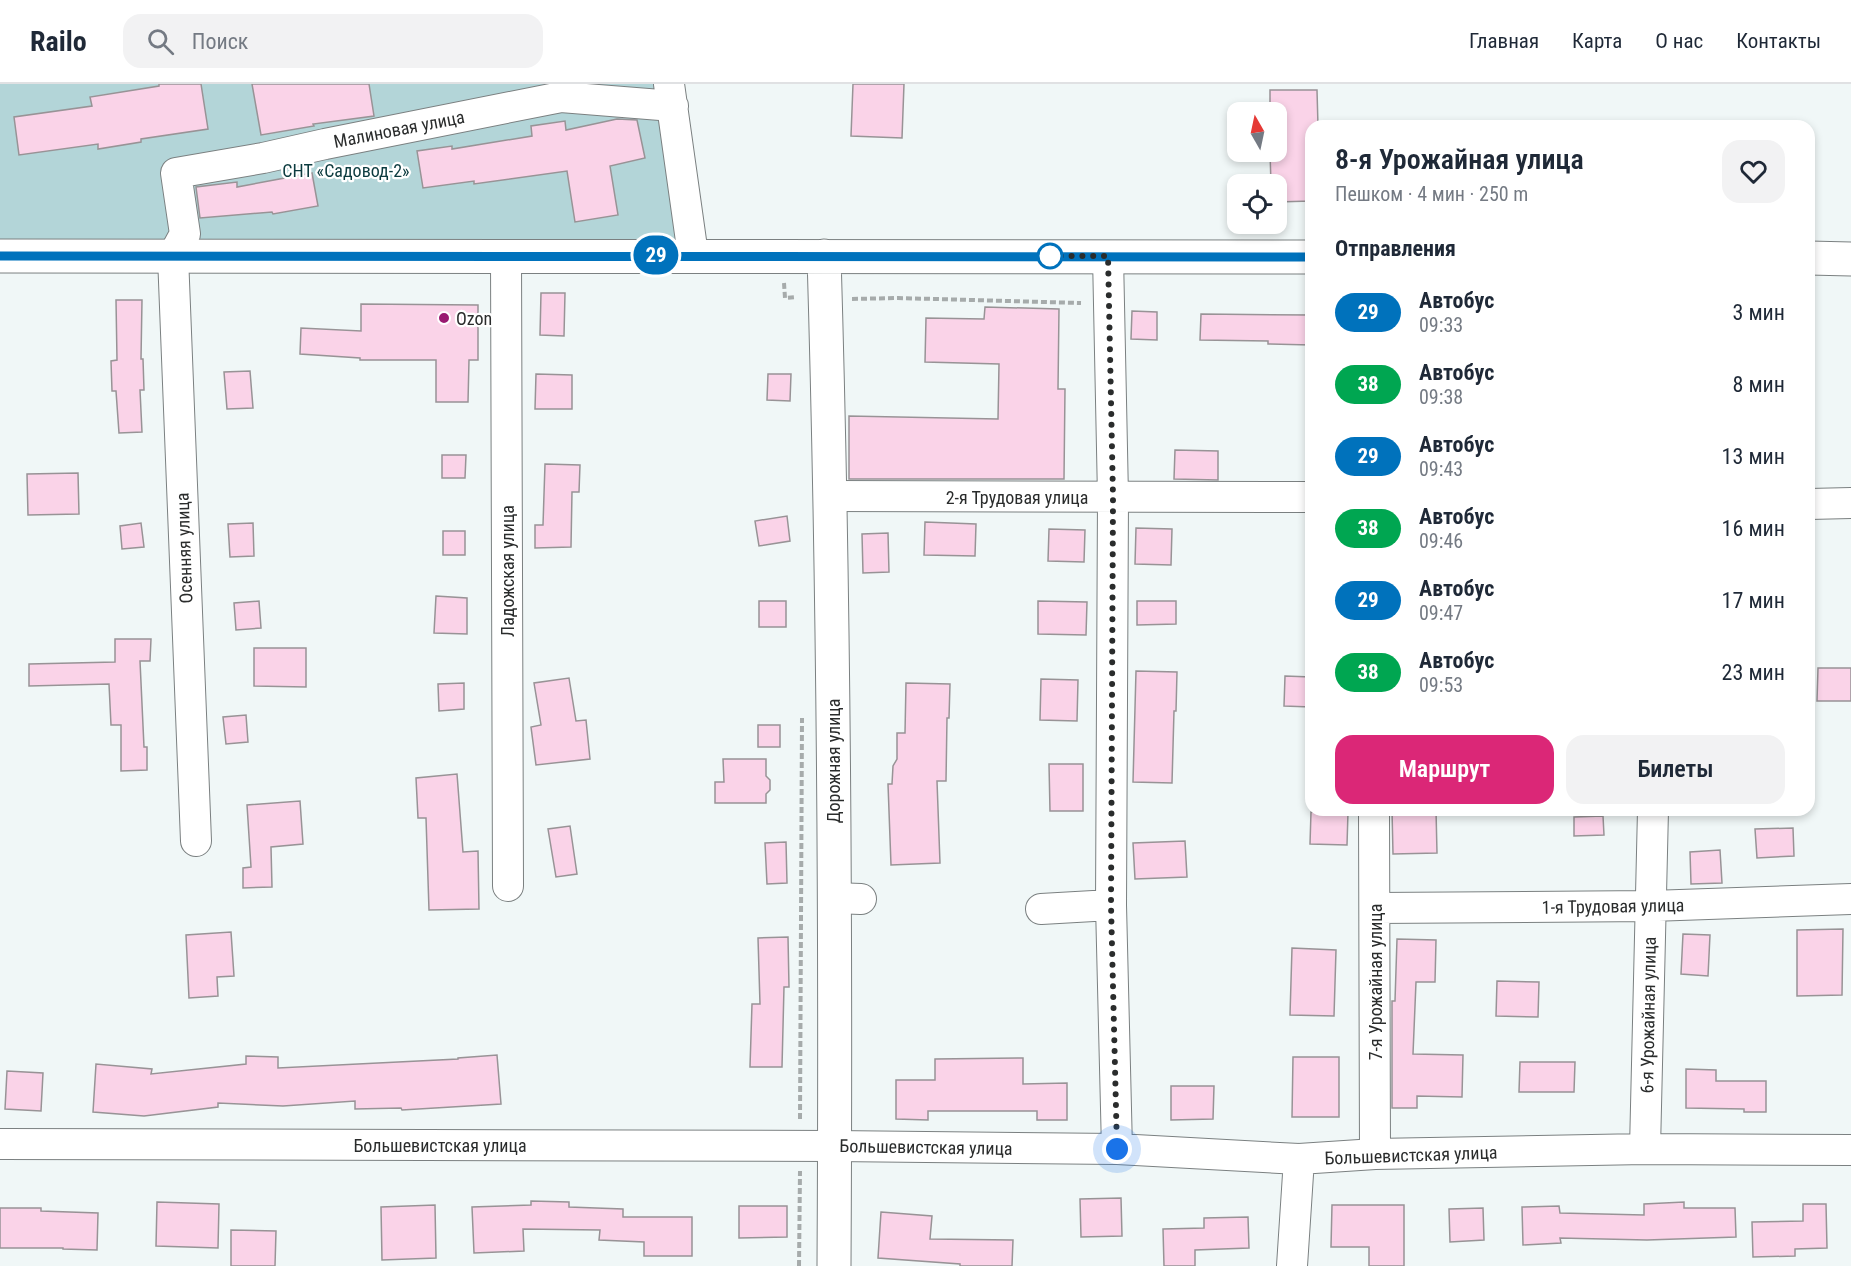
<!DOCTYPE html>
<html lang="ru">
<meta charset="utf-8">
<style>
:root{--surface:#fff;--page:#f2f2f3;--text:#1f2937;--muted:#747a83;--line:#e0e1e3;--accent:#db2777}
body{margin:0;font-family:"Roboto Condensed",sans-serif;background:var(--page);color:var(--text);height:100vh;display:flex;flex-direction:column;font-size:22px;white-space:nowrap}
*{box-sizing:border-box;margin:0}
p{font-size:20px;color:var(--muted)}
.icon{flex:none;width:33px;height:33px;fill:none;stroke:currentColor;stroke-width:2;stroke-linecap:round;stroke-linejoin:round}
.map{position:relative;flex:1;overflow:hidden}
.drawer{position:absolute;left:1305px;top:36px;width:510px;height:696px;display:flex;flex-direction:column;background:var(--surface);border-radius:18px;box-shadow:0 3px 9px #0003}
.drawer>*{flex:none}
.badge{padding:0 12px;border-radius:20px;font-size:21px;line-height:39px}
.needle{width:39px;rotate:351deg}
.buttons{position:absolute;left:1227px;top:18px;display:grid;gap:12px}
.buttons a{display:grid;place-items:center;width:60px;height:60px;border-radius:12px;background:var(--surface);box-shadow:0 3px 9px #0003;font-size:30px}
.you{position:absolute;width:30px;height:30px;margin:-15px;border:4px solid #fff;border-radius:50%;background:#1a73e8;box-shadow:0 0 0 9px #1a73e833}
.map>.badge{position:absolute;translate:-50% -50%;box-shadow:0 0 0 3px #fff}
h2{padding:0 30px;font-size:22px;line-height:54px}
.round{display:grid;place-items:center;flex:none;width:63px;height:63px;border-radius:18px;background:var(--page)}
.headline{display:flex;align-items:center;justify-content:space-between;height:102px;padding:0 30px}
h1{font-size:28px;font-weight:600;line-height:45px}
.cta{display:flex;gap:12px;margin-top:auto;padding:12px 30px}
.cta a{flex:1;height:69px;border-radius:18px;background:var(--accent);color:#fff;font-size:24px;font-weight:600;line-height:69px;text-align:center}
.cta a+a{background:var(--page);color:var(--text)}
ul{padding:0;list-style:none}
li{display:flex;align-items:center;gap:18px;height:72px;padding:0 30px}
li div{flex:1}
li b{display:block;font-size:22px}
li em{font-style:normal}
li .badge{min-width:66px;font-weight:700;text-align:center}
header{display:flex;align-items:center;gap:36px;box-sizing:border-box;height:84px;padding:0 30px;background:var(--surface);border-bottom:2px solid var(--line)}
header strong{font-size:28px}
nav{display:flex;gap:33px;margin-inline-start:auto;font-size:21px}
.search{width:420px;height:54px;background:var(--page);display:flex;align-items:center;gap:15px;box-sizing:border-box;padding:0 21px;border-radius:18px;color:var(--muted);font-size:22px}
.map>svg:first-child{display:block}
.green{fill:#b3d5d8}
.building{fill:#fad3e8;stroke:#989396;stroke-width:1.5}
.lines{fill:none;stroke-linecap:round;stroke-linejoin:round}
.street-casing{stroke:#7b8081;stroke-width:32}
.secondary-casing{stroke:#7b8081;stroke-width:35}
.path{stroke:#a6abab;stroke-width:4;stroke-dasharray:6 3;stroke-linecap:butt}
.street{stroke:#fff;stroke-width:30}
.secondary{stroke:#fff;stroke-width:33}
.line-casing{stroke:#fff;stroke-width:14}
.line{stroke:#0072bc;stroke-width:9}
.walk{stroke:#2a2c2c;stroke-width:6;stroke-dasharray:0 10.8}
.stop-dot{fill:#fff;stroke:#0072bc;stroke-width:3}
.poi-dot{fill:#991a71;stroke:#fff;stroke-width:2}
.labels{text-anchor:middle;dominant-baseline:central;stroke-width:4.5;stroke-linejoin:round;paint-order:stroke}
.street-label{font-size:18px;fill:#2a2c2c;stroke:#fff}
.park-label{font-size:18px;fill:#0c3b3f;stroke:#fff}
.poi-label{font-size:18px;fill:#2a2c2c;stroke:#fff;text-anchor:start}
</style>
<header>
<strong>Railo</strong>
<div class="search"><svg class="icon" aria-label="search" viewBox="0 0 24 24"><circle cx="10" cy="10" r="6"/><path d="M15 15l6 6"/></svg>Поиск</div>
<nav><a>Главная</a><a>Карта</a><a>О нас</a><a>Контакты</a></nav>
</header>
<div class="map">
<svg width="1851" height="1182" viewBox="0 0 1851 1182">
<rect width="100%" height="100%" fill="#f0f7f7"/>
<!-- green -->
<path class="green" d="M 0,0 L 669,0 L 693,171 L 0,172 Z"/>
<!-- building -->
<path class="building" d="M 159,0 L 201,0 L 208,45 L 141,55 L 141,58 L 98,65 L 98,60 L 19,71 L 14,33 L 92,22 L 90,13 L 159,2 Z
M 252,0 L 369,0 L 374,32 L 313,40 L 314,42 L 261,51 Z
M 853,0 L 904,0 L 902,54 L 851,52 Z
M 1270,6 L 1317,6 L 1318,42 L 1311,42 L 1311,117 L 1276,118 L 1276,100 L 1271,100 L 1270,68 L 1276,68 L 1276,28 L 1270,28 Z
M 617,35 L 637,36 L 645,74 L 610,82 L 618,131 L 575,138 L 567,87 L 474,100 L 474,97 L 423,104 L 417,67 L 452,62 L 452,65 L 532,52 L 531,42 L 565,37 L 566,46 Z
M 312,89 L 318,122 L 273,130 L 272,128 L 200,134 L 196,103 L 237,98 L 237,103 Z
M 541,209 L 565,209 L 564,252 L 540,251 Z
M 116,216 L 142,216 L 141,275 L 143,275 L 144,306 L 140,306 L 142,348 L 119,349 L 116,307 L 112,307 L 111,277 L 117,276 Z
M 361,220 L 478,221 L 478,276 L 469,276 L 468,318 L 436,318 L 436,276 L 360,276 L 360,274 L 300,270 L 301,244 L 361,247 Z
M 985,223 L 1059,225 L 1058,305 L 1065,305 L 1064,395 L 849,395 L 849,332 L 998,335 L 999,280 L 925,278 L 926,234 L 984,235 Z
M 1132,227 L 1157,228 L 1157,256 L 1131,255 Z
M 1201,230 L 1311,231 L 1311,261 L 1268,260 L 1268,257 L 1200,256 Z
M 250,287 L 253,324 L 227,325 L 224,288 Z
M 536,290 L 572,291 L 572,325 L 535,325 Z
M 768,290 L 791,290 L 790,317 L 767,316 Z
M 1175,366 L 1218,367 L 1218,396 L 1174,395 Z
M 442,371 L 466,371 L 465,394 L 442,394 Z
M 545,380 L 580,381 L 579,408 L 572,408 L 571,463 L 535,464 L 535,441 L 543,441 Z
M 78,389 L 79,430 L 28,431 L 27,390 Z
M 787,432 L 790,457 L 759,462 L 755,437 Z
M 925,438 L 976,440 L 975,472 L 924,471 Z
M 141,439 L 144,463 L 122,465 L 120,442 Z
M 253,439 L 254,472 L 230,473 L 228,440 Z
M 1136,444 L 1172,445 L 1171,481 L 1135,480 Z
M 1049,445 L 1085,446 L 1084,478 L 1048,477 Z
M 443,447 L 465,447 L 465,471 L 443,471 Z
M 888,449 L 889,488 L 863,489 L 862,450 Z
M 436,512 L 467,514 L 467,550 L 434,549 Z
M 259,517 L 261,544 L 236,546 L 234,519 Z
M 759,517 L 786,517 L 786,543 L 759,543 Z
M 1038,517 L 1087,518 L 1086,551 L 1038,550 Z
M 1137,517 L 1176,517 L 1176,540 L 1137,541 Z
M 115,555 L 151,555 L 150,577 L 140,577 L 144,663 L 147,663 L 147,686 L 121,687 L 121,641 L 111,641 L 109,600 L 29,602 L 29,580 L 115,578 Z
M 254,564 L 306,564 L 306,603 L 254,602 Z
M 1818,584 L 1851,584 L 1851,617 L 1817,617 Z
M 1136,587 L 1177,588 L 1176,627 L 1174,627 L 1172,699 L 1133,698 Z
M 1285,592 L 1311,593 L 1311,623 L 1284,622 Z
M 569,594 L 576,637 L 586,636 L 590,675 L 536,681 L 531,643 L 541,641 L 534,599 Z
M 1041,595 L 1078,596 L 1077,637 L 1040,636 Z
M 464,599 L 464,625 L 439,627 L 438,600 Z
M 906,599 L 950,600 L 949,634 L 947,634 L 946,697 L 937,697 L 940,779 L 891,781 L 888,700 L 892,700 L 893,682 L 897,675 L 897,649 L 905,649 Z
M 246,631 L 248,658 L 226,660 L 223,633 Z
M 758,641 L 780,641 L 780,663 L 758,663 Z
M 723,675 L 766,675 L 766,692 L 770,696 L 770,706 L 766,710 L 766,719 L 715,719 L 715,698 L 724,698 Z
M 1049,680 L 1083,680 L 1083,727 L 1050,727 Z
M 457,690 L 463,768 L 478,767 L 479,825 L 429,826 L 426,734 L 418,734 L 416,694 Z
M 300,717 L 303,760 L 271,763 L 272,803 L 243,804 L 243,784 L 251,783 L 247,721 Z
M 1392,726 L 1436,726 L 1437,769 L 1393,770 Z
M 1311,728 L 1348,728 L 1347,761 L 1310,760 Z
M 1603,732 L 1604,751 L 1574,752 L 1574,733 Z
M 570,742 L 577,790 L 556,793 L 548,745 Z
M 1793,744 L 1794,772 L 1757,774 L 1755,745 Z
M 1185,757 L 1187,793 L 1135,795 L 1133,759 Z
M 786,758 L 787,799 L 767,800 L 765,759 Z
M 1720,766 L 1722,799 L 1691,800 L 1690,768 Z
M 1843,845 L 1842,911 L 1797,912 L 1797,846 Z
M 231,848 L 234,892 L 217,893 L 218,912 L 189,914 L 186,851 Z
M 1683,850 L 1710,851 L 1708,892 L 1681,890 Z
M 788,853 L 789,903 L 784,903 L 782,983 L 750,983 L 752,920 L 760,920 L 758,854 Z
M 1397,855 L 1436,856 L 1435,898 L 1416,898 L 1413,970 L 1463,971 L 1462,1013 L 1417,1012 L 1417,1024 L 1392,1024 L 1392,917 L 1395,917 Z
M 1292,864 L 1336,866 L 1334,932 L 1290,931 Z
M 1497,897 L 1539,898 L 1538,933 L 1496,932 Z
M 497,971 L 501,1020 L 402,1026 L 401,1024 L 355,1025 L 355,1017 L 283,1022 L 218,1019 L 218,1023 L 144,1032 L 93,1028 L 96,980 L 152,985 L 151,990 L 246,980 L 246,972 L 278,973 L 278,984 L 458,975 L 458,974 Z
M 1293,973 L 1339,973 L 1339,1033 L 1292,1033 Z
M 1023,974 L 1023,1000 L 1067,999 L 1067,1036 L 1037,1036 L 1037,1027 L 928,1027 L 928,1036 L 896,1035 L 896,996 L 935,996 L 935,975 Z
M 1520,978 L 1575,978 L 1574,1008 L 1519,1008 Z
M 1686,985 L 1716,986 L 1716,997 L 1766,997 L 1766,1028 L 1744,1028 L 1744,1025 L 1686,1024 Z
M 7,987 L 43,989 L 41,1027 L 5,1025 Z
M 1171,1002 L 1214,1002 L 1213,1035 L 1171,1036 Z
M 1121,1114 L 1122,1152 L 1081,1153 L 1080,1115 Z
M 531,1117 L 569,1118 L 569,1123 L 623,1125 L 623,1133 L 692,1133 L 692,1172 L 644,1172 L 644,1158 L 599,1156 L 600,1146 L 523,1145 L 524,1167 L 474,1169 L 472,1123 L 531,1121 Z
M 157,1118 L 219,1120 L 218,1164 L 156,1162 Z
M 1684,1118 L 1684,1124 L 1735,1124 L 1736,1153 L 1647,1156 L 1560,1154 L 1561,1159 L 1523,1161 L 1522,1123 L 1559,1122 L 1560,1129 L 1644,1131 L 1644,1120 Z
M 1803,1120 L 1826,1120 L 1827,1164 L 1795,1165 L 1795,1172 L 1753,1173 L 1752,1138 L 1803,1137 Z
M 435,1121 L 436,1174 L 382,1176 L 381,1123 Z
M 1332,1121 L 1404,1121 L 1404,1182 L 1369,1182 L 1369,1163 L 1331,1163 Z
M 739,1122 L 787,1122 L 787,1153 L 739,1154 Z
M 0,1124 L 41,1124 L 41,1127 L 98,1129 L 97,1166 L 63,1165 L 63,1164 L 0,1164 Z
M 1483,1124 L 1484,1156 L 1450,1158 L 1449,1125 Z
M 881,1128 L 932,1132 L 930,1155 L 1013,1156 L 1012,1182 L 960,1182 L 960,1180 L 878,1174 Z
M 1248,1133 L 1249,1164 L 1195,1166 L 1195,1182 L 1164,1182 L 1163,1145 L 1204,1144 L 1204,1134 Z
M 231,1146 L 276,1147 L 275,1182 L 231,1182 Z"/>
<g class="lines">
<!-- street casing -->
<g class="street-casing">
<path id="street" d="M 669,0 L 693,171
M 506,172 L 508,802
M 1108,172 L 1113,413 L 1111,821 L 1117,1065
M 831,412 L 1311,413
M 1809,420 L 1851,419
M 1374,726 L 1375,1070
M 196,757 L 173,172 L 185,150 L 176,89 L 263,74 L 325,60 L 561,13 L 673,22
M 834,814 L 861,815
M 1376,824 L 1651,822 L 1851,815
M 1041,825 L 1111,821
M 0,1060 L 834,1062 L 1117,1065 L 1299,1075 L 1375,1070 L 1645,1065 L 1851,1066
M 1645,1065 L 1653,726
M 1292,1182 L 1299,1075"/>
</g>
<!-- secondary casing -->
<g class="secondary-casing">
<path id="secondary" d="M 0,172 L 1311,173
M 824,172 C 834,508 836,845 834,1182
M 1809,174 L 1851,175"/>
</g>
<!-- path -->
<path class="path" d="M 784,199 L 785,214 L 796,213
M 852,215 L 898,214 L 1081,219
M 800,1035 L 802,634
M 799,1182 L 800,1087"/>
<!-- street -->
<use href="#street" class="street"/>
<!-- secondary -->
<use href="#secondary" class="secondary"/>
</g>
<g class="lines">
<!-- line casing -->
<g class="line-casing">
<path id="line" d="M 0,172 L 1311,173"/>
</g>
<!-- line -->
<use href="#line" class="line"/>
<!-- walk -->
<path class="walk" d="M 1050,172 L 1108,172 L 1113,413 L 1111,821 L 1117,1065"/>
</g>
<!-- markers -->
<circle class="stop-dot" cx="1050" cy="172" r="12"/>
<circle class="poi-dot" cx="444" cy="234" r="6"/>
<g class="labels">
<!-- street labels -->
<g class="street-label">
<text transform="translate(399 45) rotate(-11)">Малиновая улица</text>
<text x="1017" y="413">2-я Трудовая улица</text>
<text transform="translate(184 464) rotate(-92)">Осенняя улица</text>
<text transform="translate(507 487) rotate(-90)">Ладожская улица</text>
<text transform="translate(833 677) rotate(-90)">Дорожная улица</text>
<text transform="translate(1613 822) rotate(-1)">1-я Трудовая улица</text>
<text transform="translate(1375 898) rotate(-90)">7-я Урожайная улица</text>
<text transform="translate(1648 931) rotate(-89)">6-я Урожайная улица</text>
<text x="440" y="1061">Большевистская улица</text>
<text transform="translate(926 1063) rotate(1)">Большевистская улица</text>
<text transform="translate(1411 1071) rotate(-2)">Большевистская улица</text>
</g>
<!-- park labels -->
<g class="park-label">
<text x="346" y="86">СНТ «Садовод-2»</text>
</g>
<!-- poi labels -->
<g class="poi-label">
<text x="456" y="234">Ozon</text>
</g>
</g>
</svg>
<div class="buttons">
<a><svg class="needle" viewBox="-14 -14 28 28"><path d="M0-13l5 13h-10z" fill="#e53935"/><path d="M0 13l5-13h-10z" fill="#747a83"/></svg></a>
<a><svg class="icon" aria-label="locate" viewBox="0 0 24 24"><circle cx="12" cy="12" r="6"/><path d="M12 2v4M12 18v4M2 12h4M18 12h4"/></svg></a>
</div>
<div class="you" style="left:1117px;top:1065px"></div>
<b class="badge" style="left:656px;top:171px;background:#0072bc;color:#fff">29</b>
<section class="drawer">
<div class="headline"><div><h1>8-я Урожайная улица</h1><p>Пешком · 4 мин · 250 m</p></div><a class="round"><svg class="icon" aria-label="heart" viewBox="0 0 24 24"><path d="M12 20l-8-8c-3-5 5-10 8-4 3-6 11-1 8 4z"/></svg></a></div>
<h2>Отправления</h2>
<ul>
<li><span class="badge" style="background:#0072bc;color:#fff">29</span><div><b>Автобус</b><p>09:33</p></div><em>3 мин</em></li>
<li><span class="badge" style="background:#00a651;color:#fff">38</span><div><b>Автобус</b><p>09:38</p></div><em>8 мин</em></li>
<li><span class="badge" style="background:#0072bc;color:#fff">29</span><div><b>Автобус</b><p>09:43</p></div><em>13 мин</em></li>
<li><span class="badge" style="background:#00a651;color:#fff">38</span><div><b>Автобус</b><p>09:46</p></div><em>16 мин</em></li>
<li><span class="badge" style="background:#0072bc;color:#fff">29</span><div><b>Автобус</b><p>09:47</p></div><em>17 мин</em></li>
<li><span class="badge" style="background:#00a651;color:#fff">38</span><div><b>Автобус</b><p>09:53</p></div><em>23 мин</em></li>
</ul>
<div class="cta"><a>Маршрут</a><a>Билеты</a></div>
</section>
</div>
